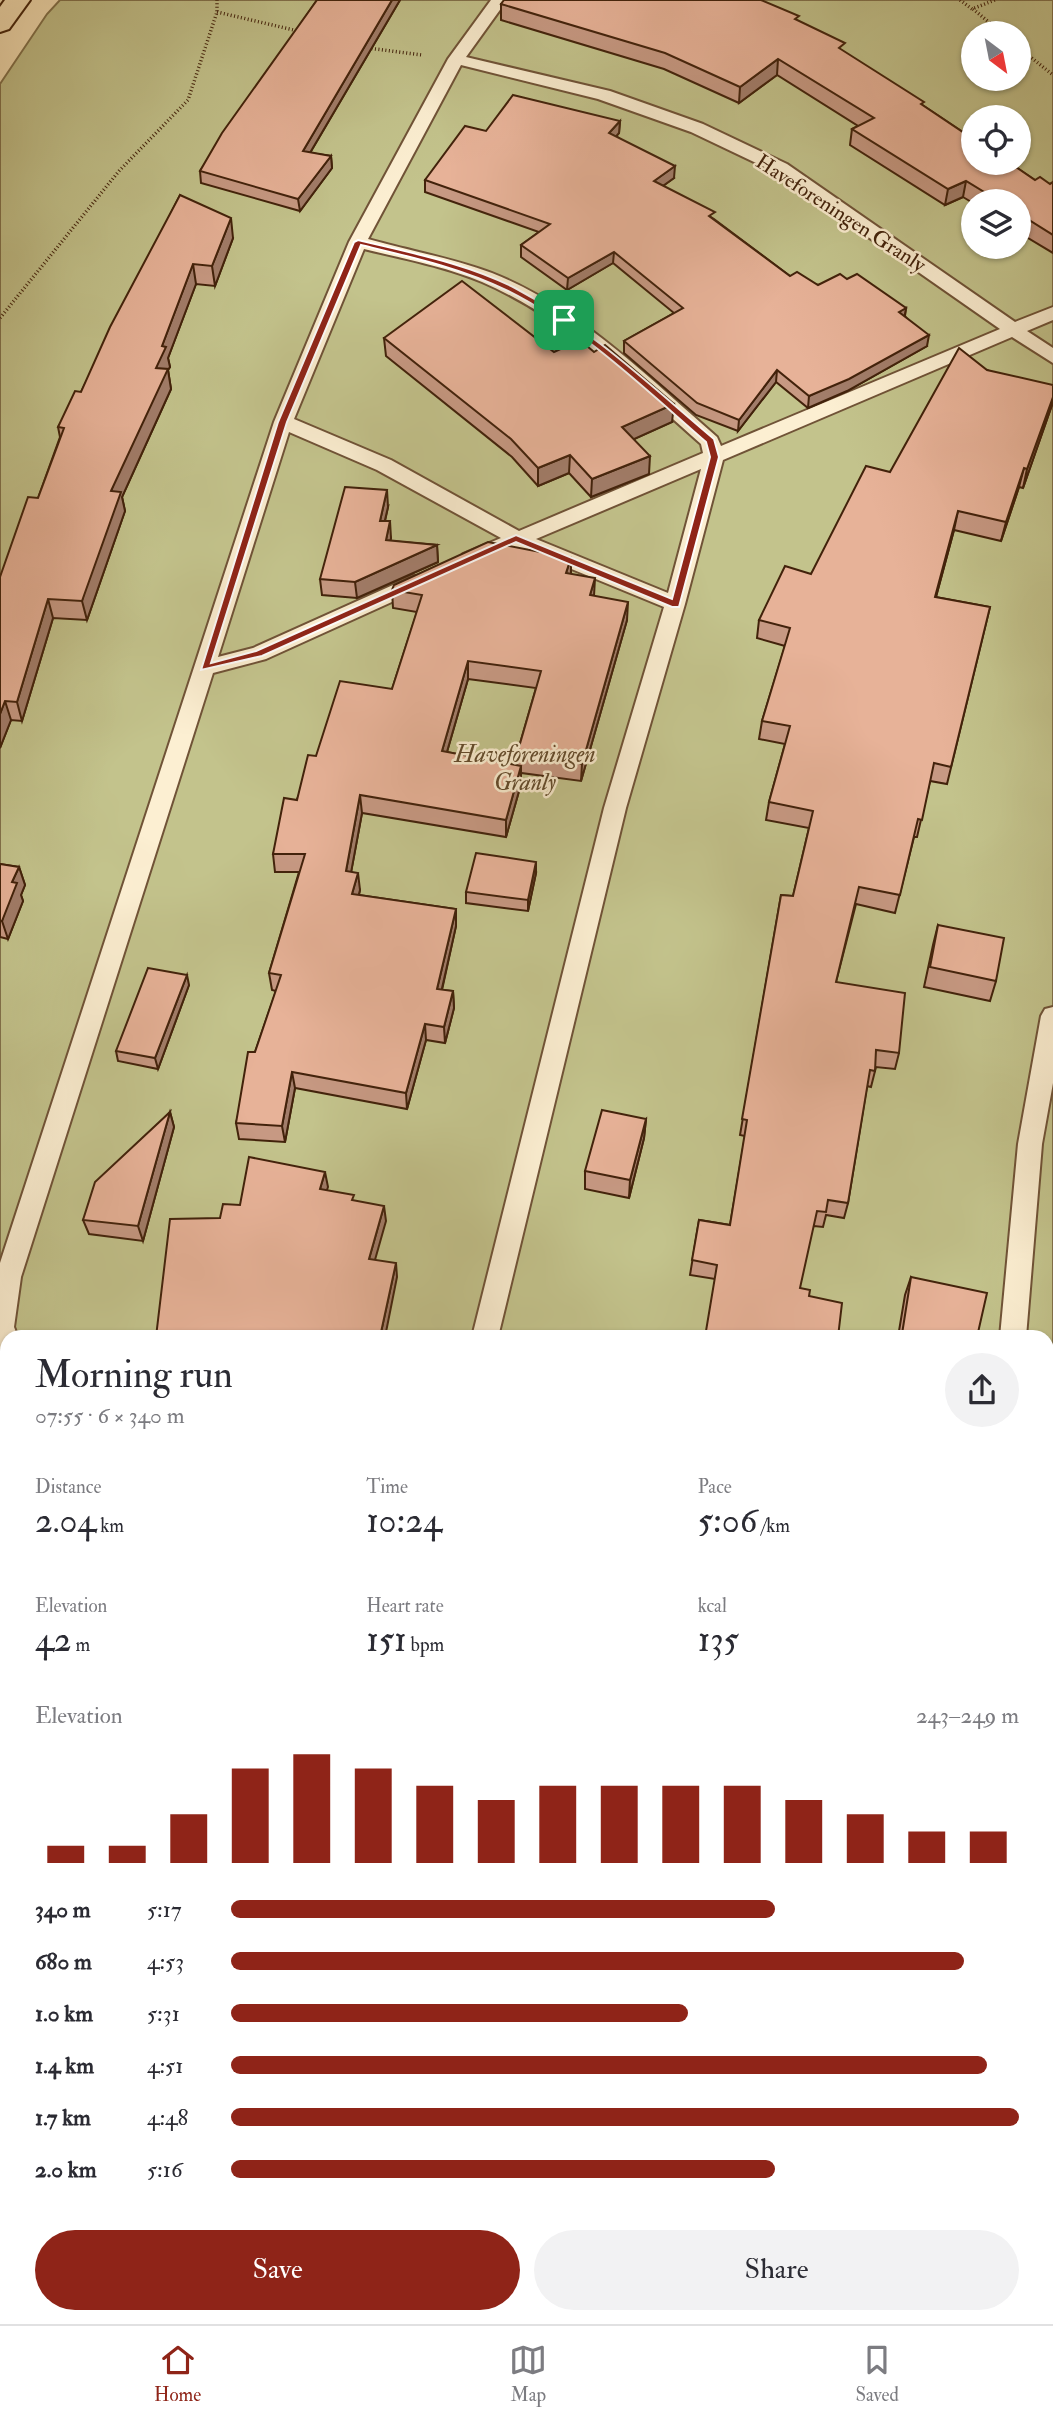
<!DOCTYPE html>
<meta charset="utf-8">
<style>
body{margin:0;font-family:"IM FELL Double Pica",serif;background:#f2f2f3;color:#2b2b33;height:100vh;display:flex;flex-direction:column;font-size:26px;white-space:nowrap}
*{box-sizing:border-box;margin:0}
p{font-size:23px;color:#7c7c81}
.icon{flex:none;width:38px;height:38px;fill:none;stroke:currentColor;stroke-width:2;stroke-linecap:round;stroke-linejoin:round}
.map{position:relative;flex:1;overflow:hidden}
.sheet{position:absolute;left:0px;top:1330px;width:1054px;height:994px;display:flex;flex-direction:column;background:#fff;border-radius:21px 21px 0 0;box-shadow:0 2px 5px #0004}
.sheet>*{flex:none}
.needle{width:46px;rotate:148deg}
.controls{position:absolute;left:961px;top:21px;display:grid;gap:14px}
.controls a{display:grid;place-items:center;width:70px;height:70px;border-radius:50%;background:#fff;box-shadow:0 2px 5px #0004;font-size:35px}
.pin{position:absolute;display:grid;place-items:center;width:60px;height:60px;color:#fff;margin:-30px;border-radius:14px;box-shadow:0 4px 10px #0006}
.round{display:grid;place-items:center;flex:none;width:74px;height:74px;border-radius:37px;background:#f2f2f3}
.overview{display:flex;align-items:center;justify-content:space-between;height:119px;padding:0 35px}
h1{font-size:38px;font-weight:600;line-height:52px}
.metrics{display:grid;grid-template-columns:repeat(3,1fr);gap:10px;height:119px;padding:7px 35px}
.metrics div{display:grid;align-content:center}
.metrics b{font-size:35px;font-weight:600}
.metrics small{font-size:19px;font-weight:400}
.metrics p{font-size:19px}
.chart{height:196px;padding:14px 35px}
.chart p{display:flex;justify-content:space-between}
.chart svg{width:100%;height:126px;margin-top:7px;stroke:#8f2418;stroke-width:6}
.cta{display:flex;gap:14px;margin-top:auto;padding:14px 35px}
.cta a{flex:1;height:80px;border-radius:42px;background:#8f2418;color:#fff;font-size:28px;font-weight:600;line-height:80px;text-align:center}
.cta a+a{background:#f2f2f3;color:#2b2b33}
ul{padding:0 35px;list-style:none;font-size:23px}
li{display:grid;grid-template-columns:112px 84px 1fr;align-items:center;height:52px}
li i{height:18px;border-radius:9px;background:#8f2418}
.dock{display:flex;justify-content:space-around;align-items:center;height:98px;border-top:2px solid #e1e1e2;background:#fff;font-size:19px;color:#7c7c81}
.dock a{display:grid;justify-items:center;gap:4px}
.dock .on{color:#8f2418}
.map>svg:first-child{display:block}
.green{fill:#c3c38c;stroke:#82724c;stroke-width:2;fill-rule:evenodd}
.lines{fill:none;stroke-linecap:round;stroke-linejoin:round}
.lane-casing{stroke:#705337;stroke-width:4}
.street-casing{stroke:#705337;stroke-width:4}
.highway-casing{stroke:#42220b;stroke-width:4}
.path-far1{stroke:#42220b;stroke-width:3.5;stroke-dasharray:1 2.5;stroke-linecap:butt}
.path{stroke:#42220b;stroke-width:5;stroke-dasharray:2 4.5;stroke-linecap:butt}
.lane{fill:#fcefd2;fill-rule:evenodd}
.street{fill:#fcefd2;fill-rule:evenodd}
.highway{fill:#fae6ba;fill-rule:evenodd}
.wall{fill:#c79983;stroke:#42220b;stroke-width:2;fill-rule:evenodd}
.shaded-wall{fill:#a27d6a;stroke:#42220b;stroke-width:2}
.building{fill:#e7b298;stroke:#42220b;stroke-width:2}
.route{fill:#8f2418;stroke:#fff;stroke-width:2;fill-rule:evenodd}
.labels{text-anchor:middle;stroke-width:5;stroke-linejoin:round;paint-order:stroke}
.far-street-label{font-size:21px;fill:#42220b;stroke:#fcefd2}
.park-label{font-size:24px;font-style:italic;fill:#624a2b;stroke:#fcefd2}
</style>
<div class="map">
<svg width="1053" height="2324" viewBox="0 0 1053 2324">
<rect width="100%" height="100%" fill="#fae6ba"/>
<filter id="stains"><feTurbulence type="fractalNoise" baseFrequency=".00286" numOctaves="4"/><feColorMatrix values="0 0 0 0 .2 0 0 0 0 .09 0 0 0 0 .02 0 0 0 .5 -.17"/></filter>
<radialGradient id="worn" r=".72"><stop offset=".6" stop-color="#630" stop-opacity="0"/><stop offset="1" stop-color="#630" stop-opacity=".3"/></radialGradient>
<path class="green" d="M60,0H1053V2324H405L402,2317H1046V1337H7V1411L0,1395V84L47,14ZM973,33H1018V79H973ZM973,117H1018V163H973ZM973,201H1018V247H973Z"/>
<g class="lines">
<defs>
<g id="lane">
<path d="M491,0H507L466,57L610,91L703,124L787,164L1015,322L1053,307V320L1027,331L1053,348V363L1012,337L723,460L685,604L626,808L498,1337H472L604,808L664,607L518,547L477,564H463L460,559L463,554L501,538L377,470L289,432L218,657L253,648L413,576H427L430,581L427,586L266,659L213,673L21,1277L14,1327L18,1337H7V1353L0,1350V1263L274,422L349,242L448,59ZM461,65L598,99L691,132L775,172L1000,329L721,446L717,437C648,377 578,307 492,273C452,258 410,251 368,239ZM364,249C404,259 444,266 482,282C566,318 633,384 701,444L703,453L519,531L391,460L294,419ZM701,469L668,593L536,539Z"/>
<path d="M1053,1007V1083L1042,1144L1026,1337H1000L1018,1144L1041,1016L1045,1009Z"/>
<path d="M1046,2231L1053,2232V2264L1046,2263Z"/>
<path d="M909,2317H943L942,2324H908Z"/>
</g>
<path id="street" d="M0,1641L7,1642V1686L0,1685Z"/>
<path id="highway" d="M5,0H30L9,29L0,32V7Z"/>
</defs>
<use href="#lane" class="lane-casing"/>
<use href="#street" class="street-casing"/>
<use href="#highway" class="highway-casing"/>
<g class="path-far1">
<path d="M960,0L972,9L995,0"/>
<path d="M973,9L1002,33"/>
<path d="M217,12L298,31"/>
<path d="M1018,47L1053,75"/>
<path d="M368,48L422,55"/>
<path d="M0,318L119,171L188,100L217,12V0"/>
</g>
<path class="path" d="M380,2317L383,2324"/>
<use href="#lane" class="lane"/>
<use href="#street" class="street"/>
<use href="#highway" class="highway"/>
</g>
<g class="wall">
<path d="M317,0H400L310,153L331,156L332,168L300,211L201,183L200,171Z"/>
<path d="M501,4L798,21L924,106L1035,180L1050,184L1053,182V253L1018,232V201H973V203L963,197L945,205L850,145L852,129L858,126L777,75L739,103L664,69L501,20Z"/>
<path d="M620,121L619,133L616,136L674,178L663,186L714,219L790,276L818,285L847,279L906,308L905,316L927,346L847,391L808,408L776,382L738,431L696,415L624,353V341L674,313L613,263L567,290L521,257V245L539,232L425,192V180L486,131Z"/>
<path d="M180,195L233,238L215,286L196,284L168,358L170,367L168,370L171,389L122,497L125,511L87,620L53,618L22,721L11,720L0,748V577L38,498L60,437L58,427L81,392Z"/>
<path d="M384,338L554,352L672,422L634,439L649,474L591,497L569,473L538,486L512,457L386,356Z"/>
<path d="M987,370L1052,405L1023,488L1019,487L1001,541L954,530L936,597L990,607L947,784L930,781L917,837H914L895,913L856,904L836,982L899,1053L895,1069L876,1067L871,1087L867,1086L848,1203L844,1218L826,1215L823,1227L814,1226L715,1279L690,1275L699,1220L730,1225L745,1136L740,1135L781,895L793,896L809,828L766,820L769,802L785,744L759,739L762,721L785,646L757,638L759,620L811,574L890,472Z"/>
<path d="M388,507L385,521L391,538L390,541L437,545L438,562L357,598L322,595L320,579Z"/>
<path d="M571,558V574L594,596L627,620L581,781L521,773V784L506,837L362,813L351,872L360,890L359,895L456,909V926L442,990L453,991L454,1008L445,1043L426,1040L407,1109L295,1088L285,1142L239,1139L236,1123L255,1052L276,991L272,990L269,973L299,872H275L273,854L316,756L392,689L417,612L393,608L392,590ZM468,679L536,688L517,754V766L447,752Z"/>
<path d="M0,864L19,867L25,885L21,895L23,901L8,939L0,937Z"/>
<path d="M536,873L528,911L466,903V892Z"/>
<path d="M938,925L996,981L990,1001L924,987L933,945Z"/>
<path d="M189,985L158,1069L118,1061L116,1051Z"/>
<path d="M170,1112L174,1127L143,1241L89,1234L83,1220Z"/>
<path d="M646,1119L644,1138L629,1198L585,1189V1171Z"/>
<path d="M911,1277L977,1337H898L905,1295Z"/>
<path d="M0,1858L7,1859V1959L0,1957Z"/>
<path d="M1046,1863L1053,1865V1921L1046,1919Z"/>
<path d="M1046,1990L1053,1991V2120L1046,2119Z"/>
</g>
<g class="shaded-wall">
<path d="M392,0H400L304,163L303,151Z"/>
<path d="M778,59L777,75L739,103L740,87Z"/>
<path d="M620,121L619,133L609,145V133Z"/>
<path d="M331,156L332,168L300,211L298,199Z"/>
<path d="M675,166L674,178L653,193L654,181Z"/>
<path d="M966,181L963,197L945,205L948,189Z"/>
<path d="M231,218L233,238L215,286L212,266Z"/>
<path d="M614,252L613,263L567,290L568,278Z"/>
<path d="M193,264L196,284L168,358L170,367L168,370L171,389L122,497L125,511L87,620L82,601L111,491L156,368L162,346Z"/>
<path d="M906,308L904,320L899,312Z"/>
<path d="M929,335L927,346L847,391L808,408L809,396Z"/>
<path d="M777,370L776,382L738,431L739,420Z"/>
<path d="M1053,397V402L1023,488L1027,469Z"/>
<path d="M674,404L672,422L621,445L622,427Z"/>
<path d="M570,455L569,473L538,486V468Z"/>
<path d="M650,456L649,474L591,497L592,479Z"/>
<path d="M1024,468L1019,487L1001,541L1006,522Z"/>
<path d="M387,490L388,507L381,537L380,521Z"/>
<path d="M958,511L954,530L931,615L935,597Z"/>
<path d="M390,521L391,538L387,557L386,540Z"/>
<path d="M437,545L438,562L357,598L355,582Z"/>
<path d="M571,558V577L566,573Z"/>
<path d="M595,578L594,596L590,595Z"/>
<path d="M48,599L53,618L22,721L17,702Z"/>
<path d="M628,602L627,620L581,781L582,764Z"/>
<path d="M468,661V679L442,769V751Z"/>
<path d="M5,701L11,720L0,748V714Z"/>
<path d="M521,766V784L506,837V820Z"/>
<path d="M360,795L362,813L348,889L346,871Z"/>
<path d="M536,862V873L528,911V900Z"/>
<path d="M19,867L25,885L21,895L23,901L8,939L2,921L12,882Z"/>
<path d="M358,873L360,890L354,912L352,894Z"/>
<path d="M456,909V926L438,1006L437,989Z"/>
<path d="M187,975L189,985L158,1069L155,1058Z"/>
<path d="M453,991L454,1008L445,1043L444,1027Z"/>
<path d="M425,1024L426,1040L407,1109L406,1093Z"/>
<path d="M292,1072L295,1088L285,1142L282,1126Z"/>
<path d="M170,1112L174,1127L143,1241L138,1226Z"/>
<path d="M646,1119L644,1138L629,1198L630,1180Z"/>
<path d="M325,1172L328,1187L322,1204L320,1189Z"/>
<path d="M384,1206L386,1221L371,1274L369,1259Z"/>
<path d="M396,1263L397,1277L385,1337H380Z"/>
</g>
<g class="building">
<path d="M317,0H392L303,151L331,156L298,199L200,171L222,133Z"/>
<path d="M504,0H761L799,16L795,19L845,43L839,48L924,102L921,104L973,139V163H1010L1035,180L1040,177L1050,184L1053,182V235L1018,213V201H999L966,181L948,189L852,129L874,118L778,59L740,87L665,53L501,4Z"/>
<path d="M513,95L620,121L609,133L675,166L654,181L715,212L709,216L790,276L797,272L818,285L840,274L847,279L857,274L906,308L899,312L929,335L849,379L809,396L777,370L739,420L697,403L624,341L683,308L614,252L568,278L521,245L550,224L425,180L465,126L486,131Z"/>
<path d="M180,195L231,218L212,266L193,264L162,346L166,347L156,368L168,369L111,491L121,492L82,601L48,599L17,702L5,701L0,714V577L28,497L38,498L64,428L58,427L75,391L81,392L110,327Z"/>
<path d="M462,281L554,352L580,340L594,352L605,345L674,404L622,427L650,456L592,479L570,455L538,468L511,439L384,338Z"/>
<path d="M959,348L987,370L1053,385V397L1027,469L1024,468L1006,522L958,511L935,597L990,607L951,767L934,763L922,820L918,819L900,895L859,887L836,982L905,993L899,1053L876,1050L875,1071L870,1070L848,1203L828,1200L826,1212L817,1211L800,1288L810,1290L809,1296L842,1303L838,1337H705L717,1265L692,1260L699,1220L730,1225L747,1120L742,1119L781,895L793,896L813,811L769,802L790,726L762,721L790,628L759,620L785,566L811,574L866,466L890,472Z"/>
<path d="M345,487L387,490L380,521H390L386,540L437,545L355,582L320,579Z"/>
<path d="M488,542L571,558L566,573L595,578L590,595L628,602L582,764L517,754L541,671L468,661L442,751L521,766L506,820L360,795L346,871L358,873L352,894L456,909L437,989L453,991L444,1027L425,1024L406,1093L292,1072L282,1126L236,1123L248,1052H255L281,975L269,973L305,854H273L284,798L297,800L308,755L316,756L340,681L392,689L422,595L392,590L394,585Z"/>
<path d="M476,853L536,862L528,900L466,892Z"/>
<path d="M0,864L19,867L12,882L17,883L2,921H0Z"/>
<path d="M938,925L1004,938L996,981L930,967Z"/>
<path d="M148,968L187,975L155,1058L116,1051Z"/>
<path d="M602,1110L646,1119L630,1180L585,1171Z"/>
<path d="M170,1112L138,1226L83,1220L95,1182Z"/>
<path d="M249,1157L325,1172L320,1189L354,1195L352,1200L384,1206L369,1259L396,1263L380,1337H156L170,1219L220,1218L223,1204L240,1205Z"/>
<path d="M911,1277L987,1293L977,1337H917L902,1334Z"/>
<path d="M0,1858L7,1859V1951L0,1950Z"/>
<path d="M1046,1863L1053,1865V1912L1046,1910Z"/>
<path d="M1046,1990L1053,1991V2112L1046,2111Z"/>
<path d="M7,2059V2224L0,2222V2071Z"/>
<path d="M463,2317H537L536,2324H462Z"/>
<path d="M636,2317H714L713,2324H635Z"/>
</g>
<path class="route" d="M358,240C411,253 466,263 515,288C589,327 650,385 714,439L719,457L679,607H672L516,542L262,656L201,670L278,422L354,242ZM361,245C411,257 461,268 508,291C582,328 644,388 706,442L710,457L672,599L516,535L256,651L211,663L287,422Z"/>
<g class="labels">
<g class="far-street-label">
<text transform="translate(841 213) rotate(33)" y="7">Haveforeningen Granly</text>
</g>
<g class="park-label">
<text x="525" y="762">Haveforeningen<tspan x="525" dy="28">Granly</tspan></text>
</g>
</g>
<rect width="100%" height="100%" filter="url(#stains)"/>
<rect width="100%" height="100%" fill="url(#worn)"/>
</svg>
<div class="controls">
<a><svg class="needle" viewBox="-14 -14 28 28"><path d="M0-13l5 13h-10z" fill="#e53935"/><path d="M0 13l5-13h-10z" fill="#7c7c81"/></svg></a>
<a><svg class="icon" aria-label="locate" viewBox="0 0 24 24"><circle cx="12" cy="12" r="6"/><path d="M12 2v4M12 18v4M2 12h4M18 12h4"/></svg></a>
<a><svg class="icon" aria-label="layers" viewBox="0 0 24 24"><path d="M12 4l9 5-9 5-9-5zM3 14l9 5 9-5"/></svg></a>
</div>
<div class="pin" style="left:564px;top:320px;background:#1e9e55"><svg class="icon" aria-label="arrive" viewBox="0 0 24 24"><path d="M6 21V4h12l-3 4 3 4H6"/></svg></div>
<section class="sheet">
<div class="overview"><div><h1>Morning run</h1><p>07:55 · 6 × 340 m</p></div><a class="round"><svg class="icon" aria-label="share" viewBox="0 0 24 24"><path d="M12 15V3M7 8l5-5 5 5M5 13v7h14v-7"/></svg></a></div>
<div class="metrics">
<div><p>Distance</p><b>2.04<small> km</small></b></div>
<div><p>Time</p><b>10:24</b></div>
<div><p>Pace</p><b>5:06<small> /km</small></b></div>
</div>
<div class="metrics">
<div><p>Elevation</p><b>42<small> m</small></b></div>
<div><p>Heart rate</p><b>151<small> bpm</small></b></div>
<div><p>kcal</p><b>135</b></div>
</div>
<div class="chart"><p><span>Elevation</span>243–249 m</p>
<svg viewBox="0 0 160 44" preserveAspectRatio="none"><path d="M5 44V38M15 44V38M25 44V27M35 44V11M45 44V6M55 44V11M65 44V17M75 44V22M85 44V17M95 44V17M105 44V17M115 44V17M125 44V22M135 44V27M145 44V33M155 44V33"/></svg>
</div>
<ul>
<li><b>340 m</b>5:17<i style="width:69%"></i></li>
<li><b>680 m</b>4:53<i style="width:93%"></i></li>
<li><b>1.0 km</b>5:31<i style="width:58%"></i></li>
<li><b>1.4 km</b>4:51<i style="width:96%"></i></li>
<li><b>1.7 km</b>4:48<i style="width:100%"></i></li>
<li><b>2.0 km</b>5:16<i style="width:69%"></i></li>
</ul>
<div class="cta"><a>Save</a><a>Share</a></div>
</section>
</div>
<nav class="dock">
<a class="on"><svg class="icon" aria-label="home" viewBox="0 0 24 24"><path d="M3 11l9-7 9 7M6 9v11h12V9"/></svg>Home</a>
<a><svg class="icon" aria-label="map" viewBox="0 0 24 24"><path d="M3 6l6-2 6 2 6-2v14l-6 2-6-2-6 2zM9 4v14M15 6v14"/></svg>Map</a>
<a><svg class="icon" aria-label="saved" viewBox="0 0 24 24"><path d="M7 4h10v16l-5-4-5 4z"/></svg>Saved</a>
</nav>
